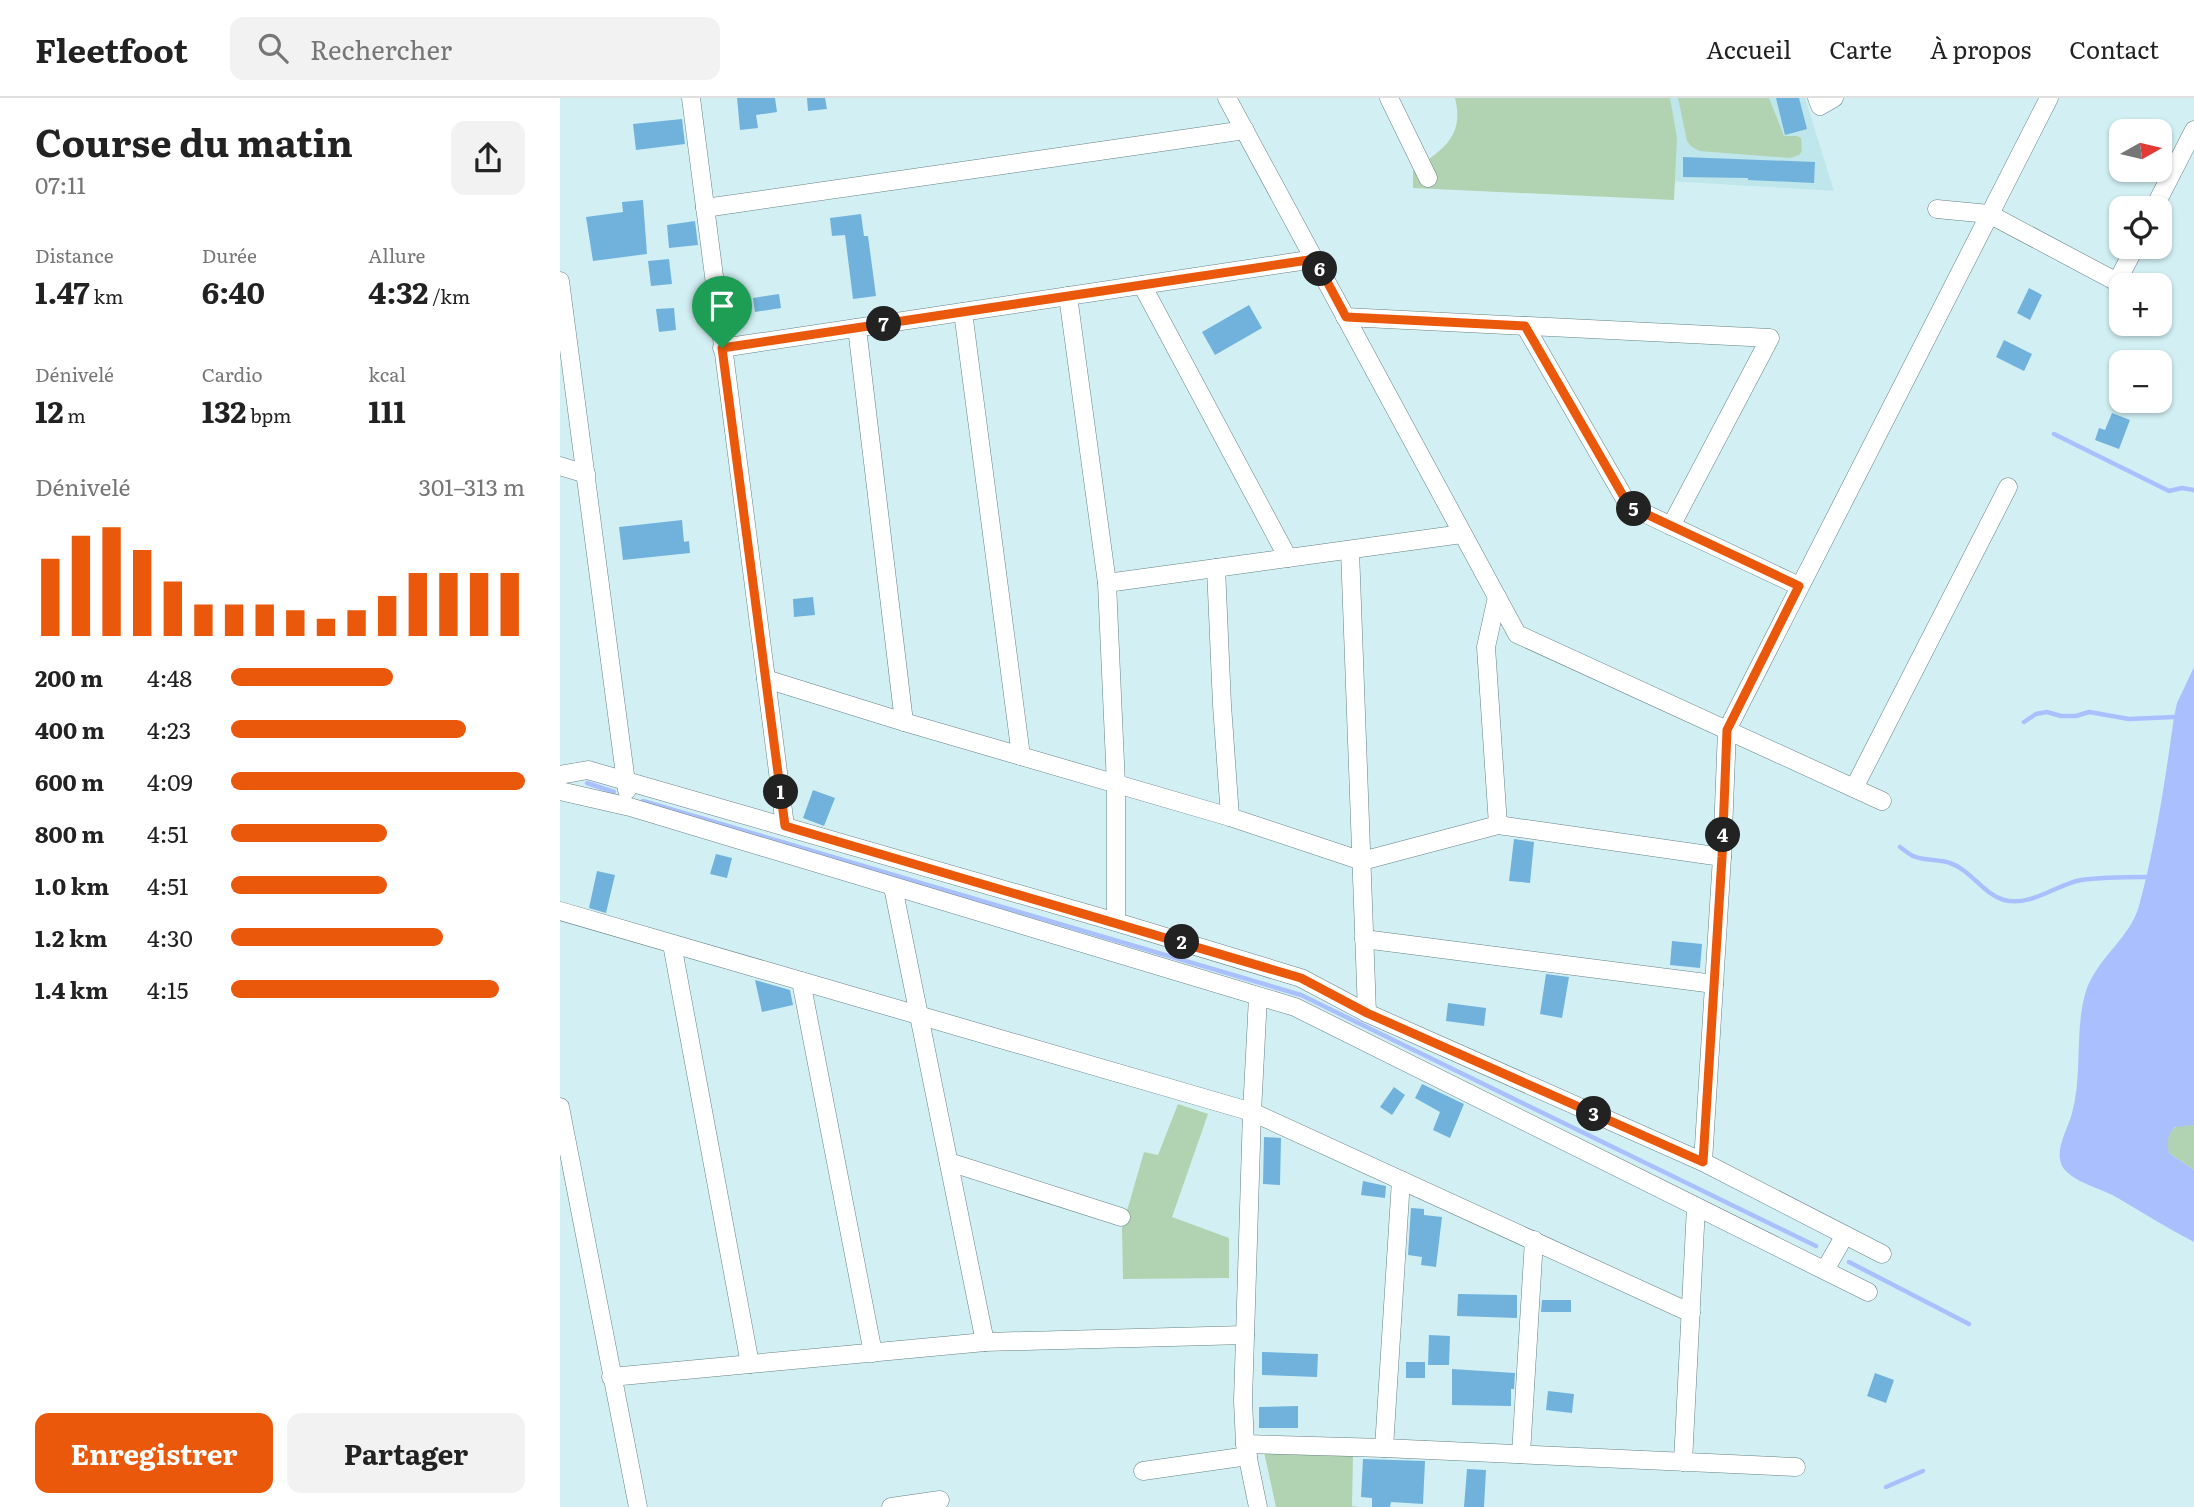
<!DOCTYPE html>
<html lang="fr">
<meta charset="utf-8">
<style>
body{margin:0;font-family:Literata,serif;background:#f2f2f2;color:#222;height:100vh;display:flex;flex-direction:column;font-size:26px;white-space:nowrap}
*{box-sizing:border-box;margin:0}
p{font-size:23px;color:#767676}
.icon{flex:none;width:38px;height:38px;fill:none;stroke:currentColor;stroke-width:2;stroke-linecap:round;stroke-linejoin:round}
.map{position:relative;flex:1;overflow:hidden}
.side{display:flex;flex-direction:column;background:#fff;width:560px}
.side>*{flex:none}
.needle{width:46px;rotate:82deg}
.controls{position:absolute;left:1549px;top:21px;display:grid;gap:14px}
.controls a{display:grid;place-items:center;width:63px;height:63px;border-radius:14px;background:#fff;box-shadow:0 2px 5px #0004;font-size:35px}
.pin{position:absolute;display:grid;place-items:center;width:60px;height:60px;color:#fff;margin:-72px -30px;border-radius:50% 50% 50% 0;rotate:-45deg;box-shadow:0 0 7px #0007}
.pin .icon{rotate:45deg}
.km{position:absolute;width:35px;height:35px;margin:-18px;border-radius:50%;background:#222;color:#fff;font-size:19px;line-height:35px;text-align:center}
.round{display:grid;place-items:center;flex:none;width:74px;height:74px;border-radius:14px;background:#f2f2f2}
.head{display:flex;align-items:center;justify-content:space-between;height:119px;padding:0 35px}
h1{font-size:38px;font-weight:700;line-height:52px}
.figures{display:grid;grid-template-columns:repeat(3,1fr);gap:10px;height:119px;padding:7px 35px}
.figures div{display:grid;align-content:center}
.figures b{font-size:30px;font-weight:700}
.figures small{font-size:19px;font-weight:400}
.figures p{font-size:19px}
.chart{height:196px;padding:14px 35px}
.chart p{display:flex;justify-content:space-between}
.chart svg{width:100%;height:126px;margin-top:7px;stroke:#ea580c;stroke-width:6}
.action{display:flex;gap:14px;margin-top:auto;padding:14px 35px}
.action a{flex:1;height:80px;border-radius:14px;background:#ea580c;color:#fff;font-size:28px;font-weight:700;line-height:80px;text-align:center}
.action a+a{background:#f2f2f2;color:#222}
ul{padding:0 35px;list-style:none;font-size:23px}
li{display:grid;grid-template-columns:112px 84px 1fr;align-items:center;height:52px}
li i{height:18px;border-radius:9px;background:#ea580c}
header{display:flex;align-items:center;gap:42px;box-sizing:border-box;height:98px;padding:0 35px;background:#fff;border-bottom:2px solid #e0e0e0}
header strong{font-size:33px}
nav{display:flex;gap:38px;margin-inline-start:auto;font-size:24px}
.search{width:490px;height:63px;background:#f2f2f2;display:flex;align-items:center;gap:18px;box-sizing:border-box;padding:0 24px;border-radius:14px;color:#767676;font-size:26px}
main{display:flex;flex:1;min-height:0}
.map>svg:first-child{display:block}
.built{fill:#bfe6eb}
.green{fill:#b2d3b1}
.water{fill:#aac0fe}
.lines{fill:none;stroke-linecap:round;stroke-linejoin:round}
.stream{stroke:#aac0fe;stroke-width:4.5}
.building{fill:#70b2dc}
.minor-casing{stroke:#668184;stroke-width:19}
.minor{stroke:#fff;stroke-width:18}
.route-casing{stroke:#fff;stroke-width:14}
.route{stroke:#ea580c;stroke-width:9}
</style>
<header>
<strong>Fleetfoot</strong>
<div class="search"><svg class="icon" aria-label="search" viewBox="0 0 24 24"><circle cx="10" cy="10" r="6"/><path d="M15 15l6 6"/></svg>Rechercher</div>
<nav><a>Accueil</a><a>Carte</a><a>À propos</a><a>Contact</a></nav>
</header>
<main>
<section class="side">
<div class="head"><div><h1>Course du matin</h1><p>07:11</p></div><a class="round"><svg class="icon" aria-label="share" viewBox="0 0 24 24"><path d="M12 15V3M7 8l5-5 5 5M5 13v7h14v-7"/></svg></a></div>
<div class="figures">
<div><p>Distance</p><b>1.47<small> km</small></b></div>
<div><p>Durée</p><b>6:40</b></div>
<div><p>Allure</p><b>4:32<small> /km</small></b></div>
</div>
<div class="figures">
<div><p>Dénivelé</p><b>12<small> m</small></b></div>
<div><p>Cardio</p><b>132<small> bpm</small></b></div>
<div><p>kcal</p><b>111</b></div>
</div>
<div class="chart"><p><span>Dénivelé</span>301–313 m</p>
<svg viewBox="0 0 160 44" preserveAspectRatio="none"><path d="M5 44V17M15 44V9M25 44V6M35 44V14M45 44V25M55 44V33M65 44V33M75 44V33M85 44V35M95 44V38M105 44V35M115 44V30M125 44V22M135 44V22M145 44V22M155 44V22"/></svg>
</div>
<ul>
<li><b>200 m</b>4:48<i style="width:55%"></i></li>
<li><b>400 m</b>4:23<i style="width:80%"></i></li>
<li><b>600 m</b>4:09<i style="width:100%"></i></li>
<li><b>800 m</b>4:51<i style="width:53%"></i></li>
<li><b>1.0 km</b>4:51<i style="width:53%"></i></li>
<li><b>1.2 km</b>4:30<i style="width:72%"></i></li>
<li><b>1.4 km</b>4:15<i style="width:91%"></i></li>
</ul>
<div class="action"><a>Enregistrer</a><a>Partager</a></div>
</section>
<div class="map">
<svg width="1634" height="1409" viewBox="0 0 1634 1409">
<rect width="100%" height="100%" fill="#d2f0f4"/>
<path class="built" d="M1097,0H1245L1274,93L1109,83Z"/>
<g class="green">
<path d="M895,0H1110L1117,40L1114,102L853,90V73C881,52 905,40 895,0Z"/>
<path d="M1118,0H1209L1224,38H1237L1241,40L1242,53L1239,57L1230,60L1139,53L1131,48L1127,43Z"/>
<path d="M618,1006L648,1016L612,1119L669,1140V1180L563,1181L562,1130L584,1054L598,1057Z"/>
<path d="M1621,1027H1634V1072L1609,1055C1606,1043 1607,1031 1621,1027Z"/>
<path d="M704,1354L793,1358L792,1408L799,1409H716Z"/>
</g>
<path class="water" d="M1634,569V1027L1615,1029C1607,1037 1607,1045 1609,1055L1634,1072V1144C1607,1130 1582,1114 1556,1099C1540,1090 1516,1085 1504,1071C1492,1054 1508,1032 1512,1015C1523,976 1514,932 1526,893C1537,860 1570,840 1579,808C1596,745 1605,683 1614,619L1617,605Z"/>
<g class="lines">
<g class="stream">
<path d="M1494,336L1609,393L1622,390L1634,392"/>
<path d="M1464,624L1476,616L1487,614L1501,618H1516L1529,614L1569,621L1614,619"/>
<path d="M27,685L54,694"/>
<path d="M83,703L741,897L1256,1148"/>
<path d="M1340,749C1344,752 1349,756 1353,758C1364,763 1379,761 1390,765C1411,772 1423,796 1444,802C1471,809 1495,787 1521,782C1542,779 1564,779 1586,779"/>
<path d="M1289,1164L1409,1226"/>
<path d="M1326,1389L1363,1373"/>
</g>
</g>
<g class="building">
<path d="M177,0H215L217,14L196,17L198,30L180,32Z"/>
<path d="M247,0H265L267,11L248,13Z"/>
<path d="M1216,0H1239L1247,31L1225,37Z"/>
<path d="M122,21L125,46L76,52L73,26Z"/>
<path d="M1123,59L1255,64L1254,85L1188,82V80L1123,79Z"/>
<path d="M83,102L87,156L33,163L26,119L63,114L62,104Z"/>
<path d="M301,116L304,138H308L316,198L293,201L285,137L272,138L270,120Z"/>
<path d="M135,123L138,147L109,150L107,127Z"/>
<path d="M109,161L112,186L91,188L88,163Z"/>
<path d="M1469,190L1482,197L1470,222L1457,215Z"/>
<path d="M219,196L221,210L195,214L193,200Z"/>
<path d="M689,207L702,230L655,257L642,234Z"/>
<path d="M114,210L116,232L99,234L96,211Z"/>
<path d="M1444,242L1472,256L1464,273L1436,259Z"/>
<path d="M1552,315L1570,322L1559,351L1535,342L1539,330L1545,332Z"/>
<path d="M122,422L124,444L129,443L130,455L63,462L59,429Z"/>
<path d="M253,499L255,517L234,519L233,501Z"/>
<path d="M253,692L275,700L264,728L243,720Z"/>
<path d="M954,741L974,744L970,785L949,783Z"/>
<path d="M156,756L172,760L167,780L150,776Z"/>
<path d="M37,773L55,777L46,815L29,810Z"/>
<path d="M1112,843L1142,846L1140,870L1110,867Z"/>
<path d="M986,876L1009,879L1002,920L980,916Z"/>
<path d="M195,882L230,892L233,907L202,914Z"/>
<path d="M888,905L926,910L924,928L886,923Z"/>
<path d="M862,986L904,1006L890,1040L873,1032L880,1014L855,1000Z"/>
<path d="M834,989L845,997L832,1017L820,1009Z"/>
<path d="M704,1039L721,1040L720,1087L703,1086Z"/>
<path d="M803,1083L826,1088L825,1100L801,1097Z"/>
<path d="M851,1110L864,1111V1117L882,1119L876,1169L861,1167L862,1159L848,1157Z"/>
<path d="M898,1196L957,1197V1220L897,1218Z"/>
<path d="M982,1202H1011V1214H981Z"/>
<path d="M869,1237L890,1238L889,1267H868Z"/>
<path d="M702,1254L758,1256L757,1279L702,1277Z"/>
<rect x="846" y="1264" width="19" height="16"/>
<path d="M892,1271L955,1275L954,1291H951V1308L892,1307Z"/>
<path d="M1315,1275L1334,1282L1326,1305L1307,1298Z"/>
<path d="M988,1293L1014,1296L1012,1315L986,1312Z"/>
<path d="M738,1308V1330H699V1309Z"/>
<path d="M803,1361L865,1363L863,1406L831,1404L830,1409H812V1400L801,1399Z"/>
<path d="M907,1371L926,1372L924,1409H904Z"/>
</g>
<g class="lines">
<defs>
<g id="minor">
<path d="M131,0L225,728"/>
<path d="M667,0L957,536L1322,703"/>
<path d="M829,0L868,80"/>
<path d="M1257,0L1260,8L1274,0"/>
<path d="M145,110L685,32"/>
<path d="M1594,110L1634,32"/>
<path d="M1377,111L1429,116L1557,184L1575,149"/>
<path d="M0,183L67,692"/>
<path d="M582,187L728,460"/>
<path d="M508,198L547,485L556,687V824"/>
<path d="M403,214L461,658"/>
<path d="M785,219L1210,240L1111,428"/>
<path d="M965,228L1069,408L1239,488"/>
<path d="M297,230L344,624"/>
<path d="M162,250L755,161"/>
<path d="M0,368L26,376"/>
<path d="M790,452L807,915"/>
<path d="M656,470L662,607L670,719"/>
<path d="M547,485L902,436"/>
<path d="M937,499L926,549L938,727"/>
<path d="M206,581L344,624L670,719L802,763L938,727L1162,759"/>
<path d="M0,677L28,672L556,824L741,880L807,915L1143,1064L1322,1156"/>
<path d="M1294,690L1448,389"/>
<path d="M0,693L70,709L735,909L1308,1194"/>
<path d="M333,789L425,1244"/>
<path d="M0,813L692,1014L1131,1215"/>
<path d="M804,841L1154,886"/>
<path d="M112,846L190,1266"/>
<path d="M241,883L313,1255"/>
<path d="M0,1009L78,1409"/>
<path d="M389,1064L561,1119"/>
<path d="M1143,1064L1162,759L1167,632L1489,0"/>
<path d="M1265,1172L1285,1137"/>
<path d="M51,1279L425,1244L685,1237"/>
<path d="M685,1346L824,1350L1236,1369"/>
<path d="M824,1350L841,1082"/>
<path d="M961,1356L974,1142"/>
<path d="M1123,1364L1136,1109"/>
<path d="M583,1373L688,1358"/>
<path d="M331,1409L380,1402"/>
<path d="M698,1409L685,1346L683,1303L692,1014L698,899"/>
</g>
</defs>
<use href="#minor" class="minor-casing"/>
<use href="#minor" class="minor"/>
</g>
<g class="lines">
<defs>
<path id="route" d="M755,161L786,219L965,228L1069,408L1239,488L1167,632L1162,759L1143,1064L807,915L741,880L225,728L162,250Z"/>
</defs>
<use href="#route" class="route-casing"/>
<use href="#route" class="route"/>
</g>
</svg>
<div class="controls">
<a><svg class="needle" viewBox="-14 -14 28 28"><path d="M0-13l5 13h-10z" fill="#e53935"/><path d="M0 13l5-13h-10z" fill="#767676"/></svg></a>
<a><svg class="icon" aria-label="locate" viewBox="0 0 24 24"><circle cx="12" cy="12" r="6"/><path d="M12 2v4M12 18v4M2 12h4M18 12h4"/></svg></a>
<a>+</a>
<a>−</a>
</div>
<div class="pin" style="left:162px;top:250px;background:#1e9e55"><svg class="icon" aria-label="arrive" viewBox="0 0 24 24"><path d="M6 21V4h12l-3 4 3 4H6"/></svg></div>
<b class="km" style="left:221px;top:694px">1</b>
<b class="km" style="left:622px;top:844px">2</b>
<b class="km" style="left:1034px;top:1016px">3</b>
<b class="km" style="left:1163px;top:737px">4</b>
<b class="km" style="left:1074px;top:411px">5</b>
<b class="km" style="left:760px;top:171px">6</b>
<b class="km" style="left:324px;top:226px">7</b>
</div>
</main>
